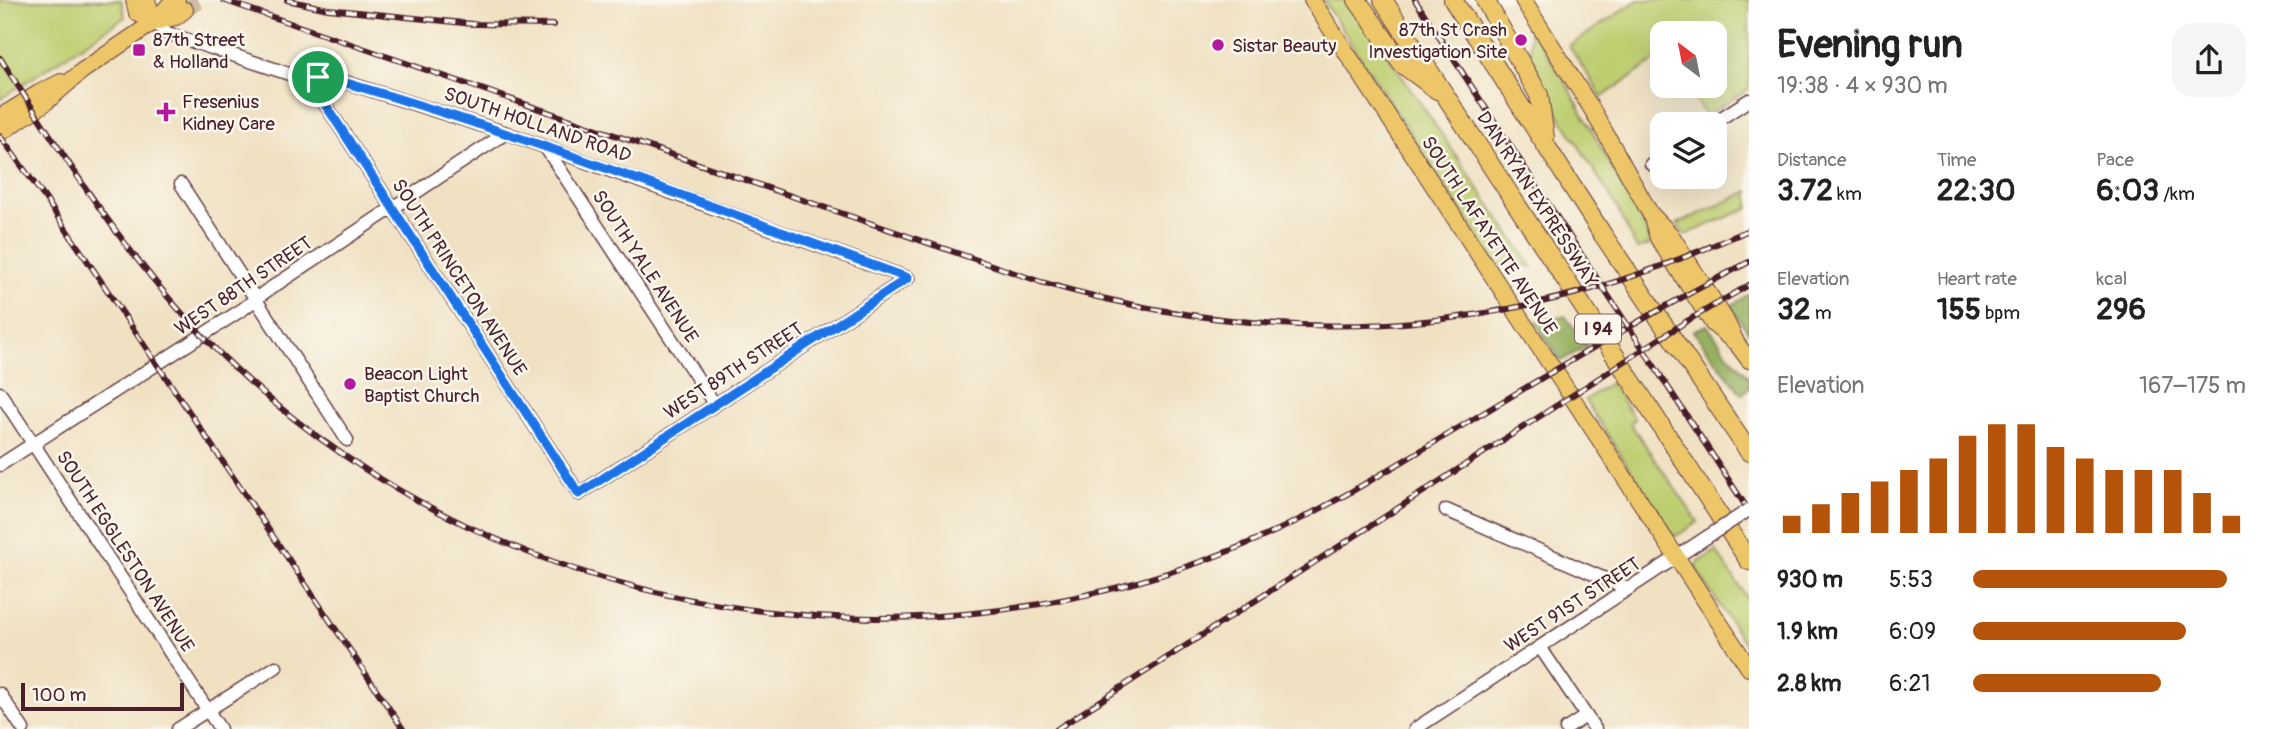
<!DOCTYPE html>
<meta charset="utf-8">
<style>
body{margin:0;font-family:Pangolin,sans-serif;background:#f6f6f6;color:#222;height:100vh;display:flex;flex-direction:column;font-size:26px;white-space:nowrap}
*{box-sizing:border-box;margin:0}
p{font-size:23px;color:#767676}
.icon{flex:none;width:38px;height:38px;fill:none;stroke:currentColor;stroke-width:2;stroke-linecap:round;stroke-linejoin:round}
.map{position:relative;flex:1;overflow:hidden}
.drawer{display:flex;flex-direction:column;background:#fff;width:525px}
.drawer>*{flex:none}
.needle{width:46px;rotate:328deg}
.controls{position:absolute;left:1650px;top:21px;display:grid;gap:14px}
.controls a{display:grid;place-items:center;width:77px;height:77px;border-radius:14px;background:#fff;box-shadow:0 7px 28px #0002;font-size:35px}
.scale{position:absolute;left:21px;bottom:18px;width:163px;box-sizing:border-box;padding-left:7px;border:4px solid #4a1f2b;border-top:0;font-size:19px;line-height:24px;white-space:nowrap;color:#4a1f2b;-webkit-text-stroke:5px #fbf7ec;paint-order:stroke}
.pin{position:absolute;display:grid;place-items:center;width:60px;height:60px;color:#fff;margin:-30px;border:4px solid #fff;border-radius:50%;box-shadow:0 2px 7px #0007}
.round{display:grid;place-items:center;flex:none;width:74px;height:74px;border-radius:21px;background:#f6f6f6}
.overview{display:flex;align-items:center;justify-content:space-between;height:119px;padding:0 28px}
h1{font-size:38px;font-weight:800;line-height:52px}
.metrics{display:grid;grid-template-columns:repeat(3,1fr);gap:10px;height:119px;padding:7px 28px}
.metrics div{display:grid;align-content:center}
.metrics b{font-size:30px;font-weight:800}
.metrics small{font-size:19px;font-weight:400}
.metrics p{font-size:19px}
.chart{height:196px;padding:14px 28px}
.chart p{display:flex;justify-content:space-between}
.chart svg{width:100%;height:126px;margin-top:7px;stroke:#b45309;stroke-width:6}
ul{padding:0 28px;list-style:none;font-size:23px}
li{display:grid;grid-template-columns:112px 84px 1fr;align-items:center;height:52px}
li i{height:18px;border-radius:9px;background:#b45309}
main{display:flex;flex:1;min-height:0}
.map>svg:first-child{display:block}
.green{fill:#bdce70;stroke:#84764e;stroke-width:2}
.forest{fill:#96b162;stroke:#706846;stroke-width:2}
.lines{fill:none;stroke-linecap:round;stroke-linejoin:round}
.major-tunnel{stroke:#cfbaa5;stroke-width:16;stroke-dasharray:16 8;stroke-linecap:butt}
.minor-casing{stroke:#633c42;stroke-width:15}
.major-casing{stroke:#633c42;stroke-width:18}
.highway-casing{stroke:#633c42;stroke-width:20}
.minor{stroke:#fff;stroke-width:12}
.major{stroke:#ecc669;stroke-width:16}
.highway{stroke:#ecc669;stroke-width:18}
.rail-casing{stroke:#4a1f2b;stroke-width:6}
.rail{stroke:#fbf7ec;stroke-width:3.5;stroke-dasharray:10;stroke-linecap:butt}
.minor-bridge-casing{stroke:#633c42;stroke-width:15;stroke-linecap:butt}
.minor-bridge{stroke:#fff;stroke-width:12}
.route-casing{stroke:#fff;stroke-width:14}
.route{stroke:#1a73e8;stroke-width:9}
.poi-dot{fill:#b5179e;stroke:#fbf7ec;stroke-width:2.5}
.labels{text-anchor:middle;stroke-width:5;stroke-linejoin:round;paint-order:stroke}
.shield{fill:#fbf7ec;stroke:#7f6065;stroke-width:2}
.shield-label{font-size:18px;font-weight:bold;fill:#4a1f2b}
.poi-label{font-size:19px;fill:#4a1f2b;stroke:#fbf7ec;text-anchor:start}
.street-label{font-size:19px;fill:#4a1f2b;stroke:#fbf7ec}
</style>
<main>
<div class="map">
<svg width="1749" height="729" viewBox="0 0 1749 729">
<rect width="100%" height="100%" fill="#fbf7ec"/>
<filter id="ink" filterUnits="userSpaceOnUse"><feTurbulence type="fractalNoise" baseFrequency=".0143" numOctaves="2"/><feDisplacementMap in="SourceGraphic" scale="14" xChannelSelector="R" yChannelSelector="G"/><feConvolveMatrix kernelMatrix="1 2 1 2 8 2 1 2 1" color-interpolation-filters="sRGB"/></filter>
<filter id="wash" filterUnits="userSpaceOnUse"><feTurbulence type="fractalNoise" baseFrequency=".00686" numOctaves="4" result="noise"/><feDisplacementMap in="SourceGraphic" scale="28" xChannelSelector="R" yChannelSelector="G"/><feGaussianBlur stdDeviation="1.57" result="paint"/><feColorMatrix in="noise" values="0 0 0 0 0 0 0 0 0 0 0 0 0 0 0 0 0 1.4 0 .05"/><feComposite in="paint" operator="in"/></filter>
<g filter="url(#wash)">
<rect width="100%" height="100%" fill="#f0e1c3"/>
<g class="green">
<path d="M0,0H121L125,17L0,99Z"/>
<path d="M1323,0H1350L1532,267L1496,264Z"/>
<path d="M1638,0H1749V89L1706,116L1685,86H1715V33H1662V56L1602,97L1569,46Z"/>
<path d="M1529,27L1564,79L1646,230L1650,245L1637,249L1617,207L1535,76L1531,57Z"/>
<path d="M1749,191V208L1685,235L1677,224Z"/>
<path d="M1611,383L1635,420L1630,423L1698,522L1676,536L1673,535L1585,400Z"/>
<path d="M1716,551L1749,601V650L1695,568L1696,564Z"/>
</g>
<g class="forest">
<path d="M1749,295V333L1730,306Z"/>
<path d="M1565,316L1587,346L1561,361L1534,322Z"/>
<path d="M1707,325L1728,354L1749,377V388L1742,394L1693,331Z"/>
</g>
</g>
<g filter="url(#ink)">
<g class="lines">
<path class="major-tunnel" d="M185,10L201,0"/>
<defs>
<g id="minor">
<path d="M154,22L167,33L310,81L318,77H329L506,133L908,278"/>
<path d="M310,81L579,494L908,278"/>
<path d="M1712,124L1749,100"/>
<path d="M546,148L715,405"/>
<path d="M1651,164L1662,156"/>
<path d="M181,184L347,440"/>
<path d="M0,393L220,729"/>
<path d="M0,465L243,309L265,292L506,133"/>
<path d="M1446,510L1628,589"/>
<path d="M1540,647L1595,729"/>
<path d="M0,694L23,729"/>
<path d="M178,729L276,667"/>
<path d="M1415,729L1707,537"/>
<path d="M1566,729L1586,716"/>
</g>
<g id="major">
<path d="M134,0L137,13L154,22"/>
<path d="M147,0L154,22"/>
<path d="M1312,0L1749,668"/>
<path d="M1523,0L1593,111L1650,213L1671,235L1725,319L1737,344L1749,360"/>
<path d="M154,22L176,17L185,10"/>
<path d="M0,117L39,93L61,82"/>
<path d="M0,133L45,103L82,71L154,22L169,5L177,0"/>
<path d="M1651,215L1658,238L1713,324L1733,341"/>
</g>
<g id="highway">
<path d="M1357,0L1402,64L1437,90"/>
<path d="M1383,0L1749,561"/>
<path d="M1453,0L1603,235L1749,452"/>
<path d="M1485,0L1539,95L1545,138"/>
</g>
</defs>
<use href="#minor" class="minor-casing"/>
<use href="#major" class="major-casing"/>
<use href="#highway" class="highway-casing"/>
<use href="#minor" class="minor"/>
<use href="#major" class="major"/>
<use href="#highway" class="highway"/>
<defs>
<g id="rail">
<path d="M223,0L1041,282C1225,336 1410,342 1595,288C1648,273 1699,252 1749,230"/>
<path d="M287,0L328,9L473,24L554,25"/>
<path d="M1415,0L1749,511"/>
<path d="M0,58C71,168 140,279 236,369C512,626 922,688 1265,536C1328,508 1386,471 1445,436C1545,376 1645,315 1749,262"/>
<path d="M0,136L47,201L403,729"/>
<path d="M1057,729L1687,321L1749,285"/>
</g>
</defs>
<use href="#rail" class="rail-casing"/>
<use href="#rail" class="rail"/>
<defs>
<path id="minor-bridge" d="M1707,537L1749,510"/>
</defs>
<use href="#minor-bridge" class="minor-bridge-casing"/>
<use href="#minor-bridge" class="minor-bridge"/>
</g>
</g>
<g class="lines" filter="url(#ink)">
<defs>
<path id="route" d="M318,77L329,78C525,134 716,209 908,278L579,494L310,81Z"/>
</defs>
<use href="#route" class="route-casing"/>
<use href="#route" class="route"/>
</g>
<g class="poi-dot">
<circle cx="1521" cy="40" r="7"/>
<circle cx="1218" cy="45" r="7"/>
<rect x="132" y="43" width="14" height="14" rx="3.5"/>
<path d="M162.5 101.5h7v7h7v7h-7v7h-7v-7h-7v-7h7z"/>
<circle cx="350" cy="384" r="7"/>
</g>
<g class="labels">
<rect class="shield" x="1575" y="314.5" width="46" height="29" rx="5"/>
<g class="shield-label">
<text x="1598" y="335">I 94</text>
</g>
<g class="poi-label">
<text x="1507" y="36" text-anchor="end">87th St Crash<tspan x="1507" dy="22">Investigation Site</tspan></text>
<text x="153" y="46">87th Street<tspan x="153" dy="22">&amp; Holland</tspan></text>
<text x="1232" y="52">Sistar Beauty</text>
<text x="182" y="108">Fresenius<tspan x="182" dy="22">Kidney Care</tspan></text>
<text x="364" y="380">Beacon Light<tspan x="364" dy="22">Baptist Church</tspan></text>
</g>
<g class="street-label">
<text transform="translate(538 124) rotate(19)" y="7">SOUTH HOLLAND ROAD</text>
<text transform="translate(1538 199) rotate(57)" y="7">DAN RYAN EXPRESSWAY</text>
<text transform="translate(1490 235) rotate(57)" y="7">SOUTH LAFAYETTE AVENUE</text>
<text transform="translate(646 266) rotate(57)" y="7">SOUTH YALE AVENUE</text>
<text transform="translate(460 277) rotate(57)" y="7">SOUTH PRINCETON AVENUE</text>
<text transform="translate(243 285) rotate(-34)" y="7">WEST 88TH STREET</text>
<text transform="translate(733 370) rotate(-33)" y="7">WEST 89TH STREET</text>
<text transform="translate(126 551) rotate(57)" y="7">SOUTH EGGLESTON AVENUE</text>
<text transform="translate(1572 604) rotate(-33)" y="7">WEST 91ST STREET</text>
</g>
</g>
</svg>
<div class="controls">
<a><svg class="needle" viewBox="-14 -14 28 28"><path d="M0-13l5 13h-10z" fill="#e53935"/><path d="M0 13l5-13h-10z" fill="#767676"/></svg></a>
<a><svg class="icon" aria-label="layers" viewBox="0 0 24 24"><path d="M12 4l9 5-9 5-9-5zM3 14l9 5 9-5"/></svg></a>
</div>
<div class="scale">100 m</div>
<div class="pin" style="left:318px;top:77px;background:#1e9e55"><svg class="icon" aria-label="arrive" viewBox="0 0 24 24"><path d="M6 21V4h12l-3 4 3 4H6"/></svg></div>
</div>
<section class="drawer">
<div class="overview"><div><h1>Evening run</h1><p>19:38 · 4 × 930 m</p></div><a class="round"><svg class="icon" aria-label="share" viewBox="0 0 24 24"><path d="M12 15V3M7 8l5-5 5 5M5 13v7h14v-7"/></svg></a></div>
<div class="metrics">
<div><p>Distance</p><b>3.72<small> km</small></b></div>
<div><p>Time</p><b>22:30</b></div>
<div><p>Pace</p><b>6:03<small> /km</small></b></div>
</div>
<div class="metrics">
<div><p>Elevation</p><b>32<small> m</small></b></div>
<div><p>Heart rate</p><b>155<small> bpm</small></b></div>
<div><p>kcal</p><b>296</b></div>
</div>
<div class="chart"><p><span>Elevation</span>167–175 m</p>
<svg viewBox="0 0 160 44" preserveAspectRatio="none"><path d="M5 44V38M15 44V34M25 44V30M35 44V26M45 44V22M55 44V18M65 44V10M75 44V6M85 44V6M95 44V14M105 44V18M115 44V22M125 44V22M135 44V22M145 44V30M155 44V38"/></svg>
</div>
<ul>
<li><b>930 m</b>5:53<i style="width:93%"></i></li>
<li><b>1.9 km</b>6:09<i style="width:78%"></i></li>
<li><b>2.8 km</b>6:21<i style="width:69%"></i></li>
</ul>
</section>
</main>
